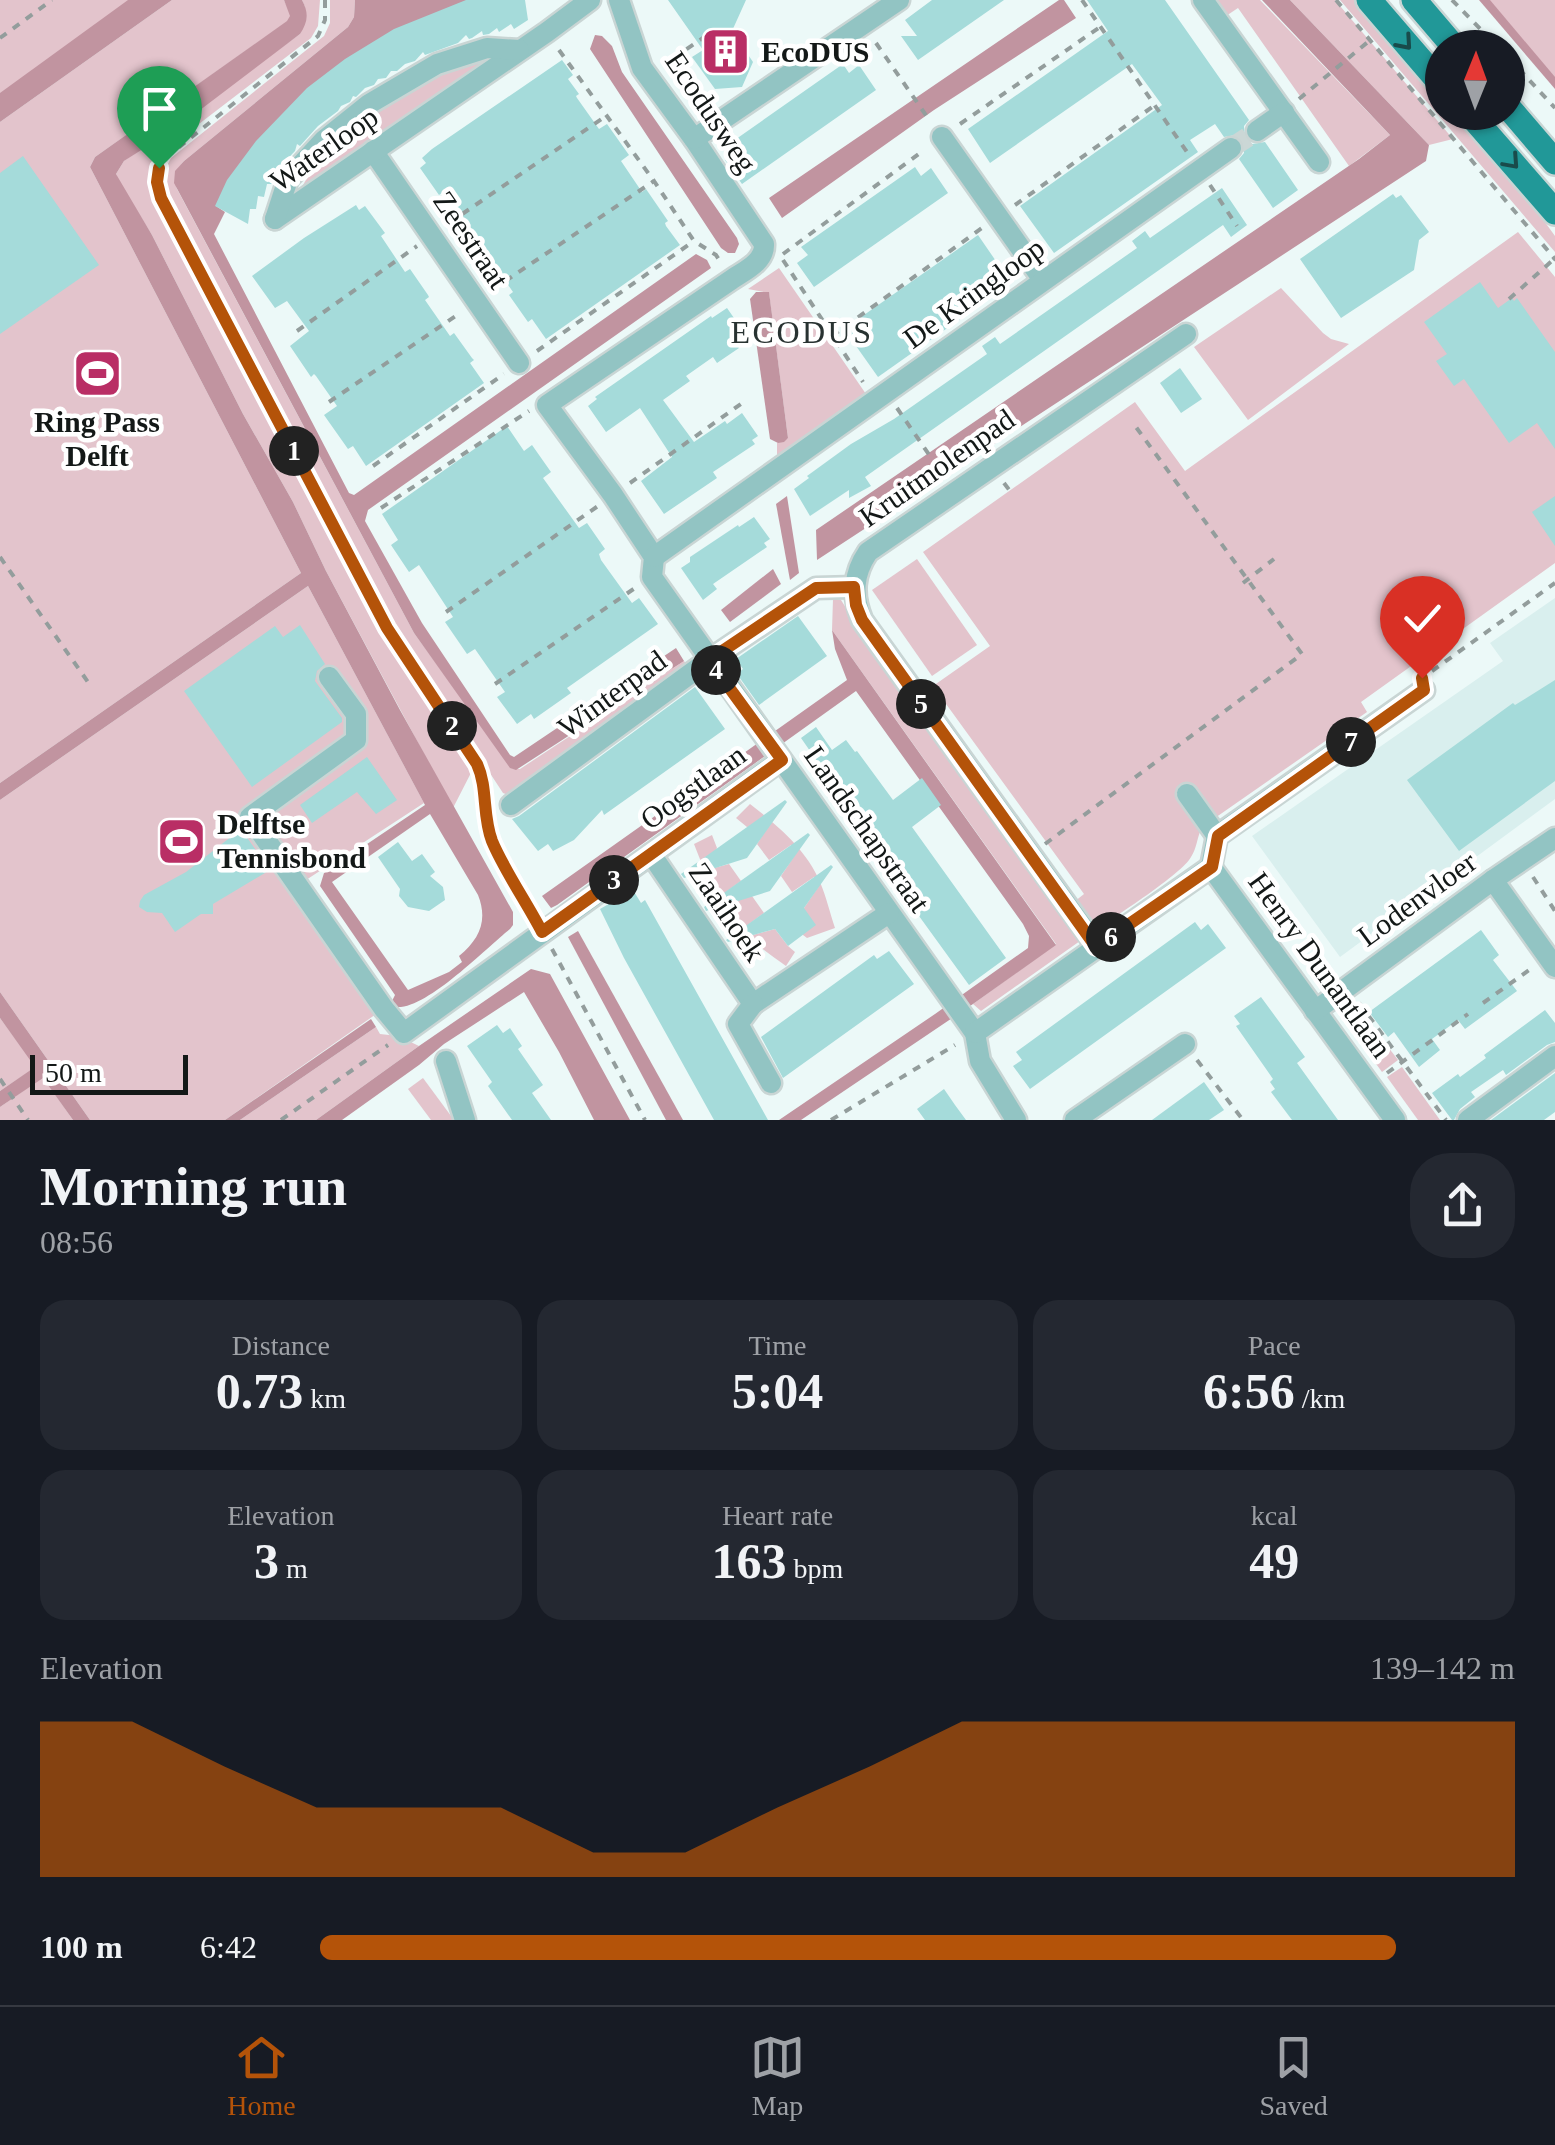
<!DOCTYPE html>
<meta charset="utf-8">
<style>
body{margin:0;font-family:Georgia,serif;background:#242831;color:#f1f3f6;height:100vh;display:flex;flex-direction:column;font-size:38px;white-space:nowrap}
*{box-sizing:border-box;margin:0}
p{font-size:32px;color:#9ea1a6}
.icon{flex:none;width:55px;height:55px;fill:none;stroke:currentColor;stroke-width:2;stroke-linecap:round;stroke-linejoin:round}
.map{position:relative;height:1120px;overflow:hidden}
.side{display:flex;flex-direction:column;background:#171b24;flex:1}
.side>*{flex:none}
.needle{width:65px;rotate:1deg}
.buttons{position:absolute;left:1425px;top:30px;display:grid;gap:20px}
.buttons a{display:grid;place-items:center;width:100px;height:100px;border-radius:50%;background:#171b24;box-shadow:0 2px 8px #0004;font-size:50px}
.scale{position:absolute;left:30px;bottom:25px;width:158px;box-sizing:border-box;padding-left:10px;border:5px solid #131817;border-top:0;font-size:28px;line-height:35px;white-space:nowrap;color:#131817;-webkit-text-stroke:8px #fff;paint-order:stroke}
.pin{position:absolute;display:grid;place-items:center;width:85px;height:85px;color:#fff;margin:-102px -42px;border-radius:50% 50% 50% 0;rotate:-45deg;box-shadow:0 0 10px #0007}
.pin .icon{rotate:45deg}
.km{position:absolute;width:50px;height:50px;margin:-25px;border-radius:50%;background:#222;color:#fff;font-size:28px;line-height:50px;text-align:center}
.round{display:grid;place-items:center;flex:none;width:105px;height:105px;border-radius:40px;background:#242831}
.summary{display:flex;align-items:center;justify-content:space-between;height:170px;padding:0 40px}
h1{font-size:55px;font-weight:700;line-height:75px}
.stats{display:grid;grid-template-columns:repeat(3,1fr);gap:15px;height:170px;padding:10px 40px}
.stats div{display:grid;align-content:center;border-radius:25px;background:#242831;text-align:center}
.stats b{font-size:50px;font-weight:700}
.stats small{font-size:28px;font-weight:400}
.stats p{font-size:28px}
.chart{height:280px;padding:20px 40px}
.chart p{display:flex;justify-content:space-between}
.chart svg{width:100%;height:180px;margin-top:10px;fill:#b45309;opacity:.7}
ul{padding:0 40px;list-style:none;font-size:32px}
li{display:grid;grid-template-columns:160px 120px 1fr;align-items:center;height:75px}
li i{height:25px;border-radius:12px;background:#b45309}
.tabs{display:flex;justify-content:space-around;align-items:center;height:140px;border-top:2px solid #363941;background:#171b24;font-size:28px;color:#9ea1a6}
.tabs a{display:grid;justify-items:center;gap:5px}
.tabs .active{color:#b45309}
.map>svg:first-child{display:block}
.built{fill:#d9efee}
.green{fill:#e3c4cc}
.water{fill:#c194a0;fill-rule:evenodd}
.building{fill:#a5dbda}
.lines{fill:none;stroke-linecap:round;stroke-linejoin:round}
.minor-tunnel{stroke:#cbd7d6;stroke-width:20;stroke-dasharray:20 10;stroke-linecap:butt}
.minor-casing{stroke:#c9d5d4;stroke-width:25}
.major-casing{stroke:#c9d5d4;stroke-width:30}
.path{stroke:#939d9c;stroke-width:4;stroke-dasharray:8 8;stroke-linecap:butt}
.minor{stroke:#92c4c3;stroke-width:20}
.major{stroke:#219898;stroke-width:25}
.path-bridge{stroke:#939d9c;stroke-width:4;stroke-dasharray:8 8;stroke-linecap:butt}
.oneway{stroke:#194b4b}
.route-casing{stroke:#fff;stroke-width:20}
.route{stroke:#b45309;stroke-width:12}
.labels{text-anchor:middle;stroke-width:9;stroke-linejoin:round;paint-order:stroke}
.poi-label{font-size:30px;font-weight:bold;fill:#131817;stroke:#fff;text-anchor:start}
.street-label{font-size:30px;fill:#131817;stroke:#fff}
.neighbourhood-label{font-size:32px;letter-spacing:2.5px;fill:#283231;stroke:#fff}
</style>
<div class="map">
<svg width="1555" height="1120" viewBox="0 0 1555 1120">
<rect width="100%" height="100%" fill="#ecf9f8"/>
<path class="built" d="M1555,598V799L1340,957L1252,836L1503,661L1490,643Z"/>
<g class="green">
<path d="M0,0H148L0,104Z"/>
<path d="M172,0H284L291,15L288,21L95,157L90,167L301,573L0,783V122Z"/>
<path d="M302,0H320L318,26L311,38L165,150L153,168L152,191L383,629L474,767L453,808L326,571L293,502L243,414L152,235L118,180L116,174L124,161L300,34L305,7Z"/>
<path d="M330,0H355L354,17L348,27L184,161C175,171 173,176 177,189L414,633L513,769H520L684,661L690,669L508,795L503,793L392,624L316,484L163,192L162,175L171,158L324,36L330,23Z"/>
<path d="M1215,0H1260L1390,135L1349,166L1238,8L1226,16Z"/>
<path d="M1290,0H1335L1453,139L1429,145Z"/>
<path d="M1340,0H1354L1442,102V112L1452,113L1526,196L1555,236V252Z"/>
<path d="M1487,0H1555V81Z"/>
<path d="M482,63L300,191C321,143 429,66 482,63Z"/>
<path d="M1518,232L1555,277V563L1361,702L1367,712L1202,827C1197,837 1197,848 1191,857C1181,875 1115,916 1095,931L1074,902L1084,894L933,686L990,646L923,552L1135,402L1185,471Z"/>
<path d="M779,268L866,394L777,458V443L788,438L769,293L748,289Z"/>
<path d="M1281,288L1323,333L1331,339L1349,344L1248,420L1194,347Z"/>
<path d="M917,559L977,645L932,676L872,590Z"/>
<path d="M308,586L424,803L306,880L389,1005L225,1120H90L0,992V800Z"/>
<path d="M833,599L841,600L882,665L1080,941L981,1011L973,1004L1056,944L832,630Z"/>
<path d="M750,804C777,825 806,849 820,882C826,896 830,913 835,928L807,938L803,935L804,908L819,886L814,877L792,892L781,876L797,852L791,845L769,860L757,844L770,824L747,827L736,818Z"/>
<path d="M712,835L717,848L707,870L729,864L741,881L719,897L752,896L764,913L742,929L749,936L775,929L788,946L795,952L786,966C771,955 754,944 741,930C718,905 706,875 694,844Z"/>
<path d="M1363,1014L1398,1060L1382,1072L1347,1024Z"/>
<path d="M0,1018L36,1067L0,1091Z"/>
<path d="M376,1027L380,1034L398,1036L419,1046L316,1120H240Z"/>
<path d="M1402,1067L1440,1120H1418L1387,1077Z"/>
<path d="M43,1077L73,1120H0V1107Z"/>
<path d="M423,1078L454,1120H431L408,1089Z"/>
</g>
<g class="water">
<path d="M128,0H172L0,122V93Z"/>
<path d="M284,0H302C309,13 308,22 300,34L179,126L124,161L116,174L152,235L243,414L293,502L326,571L400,710L513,912V925L510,929C485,949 426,1010 396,1007L392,1001L395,995L320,886L324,873L425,805L308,586L0,800V783L301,573L90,167L95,157L287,21L290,16ZM430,814L478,895C488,920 480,939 459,956L462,962L449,972L408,990L332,882Z"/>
<path d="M355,0H478L450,10L216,206L225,212L214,234L349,493L354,495L696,254L707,260L711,268L368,510L365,521L422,623L510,755L514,757L676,648L684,661L516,770L510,768L414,633L174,183L175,171L184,161L348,27L354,17Z"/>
<path d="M1059,0H1064L1076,18L934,110L782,218L769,198Z"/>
<path d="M1262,0H1290L1429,145L1426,161L817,560L816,530L1359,159L1390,135Z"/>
<path d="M1479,0H1490L1555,77V89Z"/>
<path d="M595,35L602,36L612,46L622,72L737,238L739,244L735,253H728L721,248L590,49Z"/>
<path d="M756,292H769L788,438L784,442L778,443L770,439L750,299Z"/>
<path d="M787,496L799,573L790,580L776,504Z"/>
<path d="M773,569L781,584L730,622L721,610Z"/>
<path d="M832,630L1056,945L973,1004L801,1120H779L935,1014L1028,948L1029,936L1023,924L856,691L557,905L551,908L542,896L847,680L835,649Z"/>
<path d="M578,931L683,1120H666L568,937Z"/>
<path d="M531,969L550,974L630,1120H594L559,1052L524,992L444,1044L419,1065L342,1120H316L419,1046Z"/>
<path d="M0,992L90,1120H73L43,1078L0,1107V1091L35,1067L0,1018Z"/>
<path d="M371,1019L376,1027L240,1120H225Z"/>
</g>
<g class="building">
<path d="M466,0H525L528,20L514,29L511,24L499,32L497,28L489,34L483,35L482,31L472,38L469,39L466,35L458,43L425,55L423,52L415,61L405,64L397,71H391L386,78L378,79L374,85L365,88L356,97L353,96L350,102L341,106L338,111L318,126L300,146L297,144L295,151L276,171L272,184H267L264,197L258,196L256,209H250L248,224L215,206L227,180L256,141L307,88L345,59L394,29Z"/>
<path d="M668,0H746L732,31L753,62L742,87L715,89L692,57L703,50Z"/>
<path d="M932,0H1004L918,60L901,36H917L905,20Z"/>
<path d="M1087,0H1165L1249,120L1244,126L1245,138L1252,144L1265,142L1298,190L1273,208L1239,159L1244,153L1243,141L1236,135L1224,137L1215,124L1190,140L1198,152L1054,253L1020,206L1162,105L1132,64L990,163L968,129L1108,31Z"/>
<path d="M562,60L573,75L568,79L579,94L576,96L577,98L599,129L607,124L629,155L621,161L642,192L646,189L668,221L665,223L666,226L680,245L546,339L532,319L528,322L509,295L513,292L488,256L479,259L471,248L460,234L469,228L443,192L439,195L420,168L426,163L422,158L432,149Z"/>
<path d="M843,64L849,73L859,65L876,90L742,184L725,160L729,157V144Z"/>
<path d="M23,156L99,265L0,334V173Z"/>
<path d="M915,167L921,176L931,168L948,193L814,287L797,263L808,255L801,247Z"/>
<path d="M1222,188L1247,225L1231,237L1223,225L865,477L871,486L849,498V490L810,516L794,489L809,478L807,476L851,444L894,419L987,354L982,346L995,337L1000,344L1137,248L1132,241L1145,231L1150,238Z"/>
<path d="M1393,194L1396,198L1401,195L1429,232L1419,240L1414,270L1341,318L1300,259Z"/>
<path d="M356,205L359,210L365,206L385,233L381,236L405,272L410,269L428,295L429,297L425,300L450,336L454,333L472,358L474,360L470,363L484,383L366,466L353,446L348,449L324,415L337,406L316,376L314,374L311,377L290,346L309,331L287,301L275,308L252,276L304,238Z"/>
<path d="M978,235L1011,283L878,377L844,329Z"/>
<path d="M1480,282L1498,308L1512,298L1514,301L1517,298L1555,352V449L1537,423L1509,443L1464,379L1454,386L1436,361L1447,354L1424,322Z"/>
<path d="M727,308L743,331L737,334L740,338L735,341L739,348L717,363L713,357L686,376L690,381L663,400L694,442L725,421L727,424L742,413L758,436L752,440L755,444L713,472L717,478L664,514L641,481L672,457L640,408L606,432L588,406L597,399L595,397L711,316L712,318Z"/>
<path d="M1180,368L1202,399L1181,413L1160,383Z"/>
<path d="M507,426L524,451L532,445L551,472L543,478L579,528L587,523L605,549L599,554L601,560L632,603L639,598L658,624L567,688L571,693L534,719L531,714L517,724L497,697L505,692L475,649L467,654L445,622L453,617L419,565L409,572L391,545L398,540L382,514Z"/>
<path d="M1555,496V546L1532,512Z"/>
<path d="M754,517L770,539L764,543L767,547L713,584L717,589L703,600L681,568L690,562V557L738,525L739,527Z"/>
<path d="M798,616L827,656L759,705L737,674L743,669L736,659Z"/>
<path d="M300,625L325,664L317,671L315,681L342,718V722L252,787L184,691L275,626L283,637Z"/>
<path d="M1555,680V781L1459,851L1407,780L1513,703L1515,705Z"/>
<path d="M695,687L725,729L604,815L602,810L574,840L553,851L548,844L538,851L512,819L519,816Z"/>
<path d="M816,727L832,750L846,740L855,752L857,751L893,800L922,778L941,805L912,827L1006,958L969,985L819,778L824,775L815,763L817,761L801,738Z"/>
<path d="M367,757L397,800L376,814L357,792L312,823L300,805Z"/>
<path d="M785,800L787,802L747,858L684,878L681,874Z"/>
<path d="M241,829L270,870L213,904V914H201L175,932L162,913L147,912L139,907L140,901L144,895L186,872Z"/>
<path d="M808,833L810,835L770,891L706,911L704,907Z"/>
<path d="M398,842L412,861L422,854L435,872L430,876L443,887L445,900L429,911L408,907L399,896L400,889L378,857Z"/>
<path d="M831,865L833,867L804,908L816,925L788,946L775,929L728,942L726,940Z"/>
<path d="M633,890L641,903L645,900L768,1120H714L624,958L600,909Z"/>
<path d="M1195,922L1201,930L1208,924L1226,948L1030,1089L1013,1066L1022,1060L1016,1052Z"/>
<path d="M1481,930L1499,955L1493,960L1517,991L1465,1029L1458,1020L1432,1039L1440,1050L1419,1067L1394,1032L1388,1037L1369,1012Z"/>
<path d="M889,951L914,984L783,1078L761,1037L874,955L877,959Z"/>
<path d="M1261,997L1305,1057L1297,1063L1338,1120H1292L1271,1092L1275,1089L1270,1082L1273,1079L1236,1026L1240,1024L1234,1016Z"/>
<path d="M1545,1010L1555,1023V1042L1547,1045L1506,1075L1503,1070L1471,1092L1475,1097L1460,1109L1454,1120H1452L1432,1093L1458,1074L1460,1077L1486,1058L1484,1055Z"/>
<path d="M497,1025L503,1033L510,1028L522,1046L518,1049L543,1085L532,1093L551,1120H512L488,1086L492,1082L467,1046Z"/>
<path d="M1555,1073V1112L1544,1120H1491Z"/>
<path d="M1204,1082L1224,1110L1209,1120H1152Z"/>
<path d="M944,1089L955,1105L966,1120H925L917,1109Z"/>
</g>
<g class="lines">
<path class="minor-tunnel" d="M1231,148L1257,131"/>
<defs>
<g id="minor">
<path d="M619,0L642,68L694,139L764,244C765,262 744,271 731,280L547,405L613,495L654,557L652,577L975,1033L980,1061L1016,1120"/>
<path d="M1203,0L1319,162"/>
<path d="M1257,131L1284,112"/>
<path d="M942,137L1043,280"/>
<path d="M694,139L899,0"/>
<path d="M373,151L519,363"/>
<path d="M275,219L547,32L590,0"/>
<path d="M275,219L288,179L324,140L369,104L437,64L487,48L519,50"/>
<path d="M654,557L1231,148"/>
<path d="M329,677L356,714V740L250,817L384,1009L404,1033L781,760"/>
<path d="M1187,794L1217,836"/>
<path d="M511,805L709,660L816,588L855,587"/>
<path d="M651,854L753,1004L889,913"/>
<path d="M1211,867L1395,1120"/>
<path d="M1211,867L1217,836L1424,690"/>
<path d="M1493,880L1555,967"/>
<path d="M1097,947L862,620C852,595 853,574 868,552L1186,334"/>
<path d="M753,1004L738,1024L771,1083"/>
<path d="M1315,1011L1493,880L1555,838"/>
<path d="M975,1033L1211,867"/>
<path d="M446,1061L465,1120"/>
<path d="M1075,1120L1185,1044"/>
<path d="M1468,1120L1555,1056"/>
</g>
<g id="major">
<path d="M1369,0L1442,85"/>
<path d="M1414,0L1455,48"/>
<path d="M1508,107L1555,162"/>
<path d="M1468,112L1555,212"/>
</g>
</defs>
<use href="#minor" class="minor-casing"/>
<use href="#major" class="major-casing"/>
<g class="path">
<path d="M325,0V20L318,36L168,156C156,171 157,181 161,199L387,628L477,763L485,782L483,805L492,840L533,914"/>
<path d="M1082,0L1187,152"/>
<path d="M1336,0L1555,259"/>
<path d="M1452,0L1499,48"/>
<path d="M0,38L52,0"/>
<path d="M876,43L930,121"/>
<path d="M559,50L654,181L694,241L716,255L721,263"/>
<path d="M1508,57L1555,108"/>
<path d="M667,68L672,65L669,61L706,36"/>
<path d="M1299,99L1369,41"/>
<path d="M960,124L1100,27"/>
<path d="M1210,185L1237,226"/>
<path d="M1015,205L1155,105"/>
<path d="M449,223L606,116"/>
<path d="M783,254L924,150"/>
<path d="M783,260L863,382"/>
<path d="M492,290L654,181"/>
<path d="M1509,299L1553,260"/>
<path d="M297,331L417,246"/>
<path d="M832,336L982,228"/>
<path d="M537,351L694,241"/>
<path d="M329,402L460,313"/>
<path d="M897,408L943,475"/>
<path d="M373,466L504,374"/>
<path d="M630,483L745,401"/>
<path d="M1004,483L1013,495"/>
<path d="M381,508L529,411"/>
<path d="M0,557L88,682"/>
<path d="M1243,583L1274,559"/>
<path d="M446,612L598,506"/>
<path d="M1432,671L1555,583"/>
<path d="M495,684L635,588"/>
<path d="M1045,844L1302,654L1133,423"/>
<path d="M1533,877L1555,911"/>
<path d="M552,949L645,1120"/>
<path d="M1359,1003L1446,1120"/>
<path d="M1483,1003L1532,968"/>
<path d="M1197,1060L1243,1120"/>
<path d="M1387,1073L1468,1014"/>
<path d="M0,1079L28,1120"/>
<path d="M281,1120L388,1045"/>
<path d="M831,1120L955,1045"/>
</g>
<use href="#minor" class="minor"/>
<use href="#major" class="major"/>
<path class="path-bridge" d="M1553,260L1555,258"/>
</g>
<defs><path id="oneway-chevron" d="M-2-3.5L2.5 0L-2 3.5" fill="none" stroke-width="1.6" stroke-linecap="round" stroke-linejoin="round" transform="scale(2.5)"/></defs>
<g class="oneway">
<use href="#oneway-chevron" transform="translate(1405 43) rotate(49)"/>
<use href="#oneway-chevron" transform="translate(1512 162) rotate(48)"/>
</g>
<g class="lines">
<defs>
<path id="route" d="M159,168L157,182L161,198L387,628L477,764C488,788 482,815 492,841C504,870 527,903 542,932L782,760L709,660L816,588L854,587L856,605L862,620L1096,947L1212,867L1218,836L1424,690L1422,678"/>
</defs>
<use href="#route" class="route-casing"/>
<use href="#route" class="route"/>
</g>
<defs>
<symbol id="building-square" viewBox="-11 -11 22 22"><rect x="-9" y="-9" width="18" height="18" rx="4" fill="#b92e65" stroke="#fff"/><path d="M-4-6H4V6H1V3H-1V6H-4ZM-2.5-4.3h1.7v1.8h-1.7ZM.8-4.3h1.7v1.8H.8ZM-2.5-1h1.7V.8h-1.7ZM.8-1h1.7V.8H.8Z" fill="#fff"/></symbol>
<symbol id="stadium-square" viewBox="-11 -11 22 22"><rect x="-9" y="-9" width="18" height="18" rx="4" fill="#b92e65" stroke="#fff"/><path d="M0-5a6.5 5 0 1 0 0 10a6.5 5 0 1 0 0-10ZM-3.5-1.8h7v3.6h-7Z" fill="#fff"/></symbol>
</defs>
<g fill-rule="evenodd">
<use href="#building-square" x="698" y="24" width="55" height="55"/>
<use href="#stadium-square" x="70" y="346" width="55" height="55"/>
<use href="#stadium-square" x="154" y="814" width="55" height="55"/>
</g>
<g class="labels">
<g class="poi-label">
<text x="761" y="62">EcoDUS</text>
<text x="97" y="432" text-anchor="middle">Ring Pass<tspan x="97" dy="34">Delft</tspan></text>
<text x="217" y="834">Delftse<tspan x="217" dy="34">Tennisbond</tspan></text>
</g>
<g class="street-label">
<text transform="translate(711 112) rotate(56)" y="10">Ecodusweg</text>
<text transform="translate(324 149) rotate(-35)" y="10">Waterloop</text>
<text transform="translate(471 240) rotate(56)" y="10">Zeestraat</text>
<text transform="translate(974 293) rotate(-36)" y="10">De Kringloop</text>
<text transform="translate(937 468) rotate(-35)" y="10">Kruitmolenpad</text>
<text transform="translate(612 694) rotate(-36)" y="10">Winterpad</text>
<text transform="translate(693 787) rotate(-36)" y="10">Oogstlaan</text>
<text transform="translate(867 829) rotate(55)" y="10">Landschapstraat</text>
<text transform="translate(1417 899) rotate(-36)" y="10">Lodenvloer</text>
<text transform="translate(727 912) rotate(56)" y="10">Zaaihoek</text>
<text transform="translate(1320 965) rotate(54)" y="10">Henry Dunantlaan</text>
</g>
<g class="neighbourhood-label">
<text x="802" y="343">ECODUS</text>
</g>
</g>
</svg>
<div class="buttons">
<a><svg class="needle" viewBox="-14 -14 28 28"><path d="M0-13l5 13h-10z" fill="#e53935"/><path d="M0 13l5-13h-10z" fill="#9ea1a6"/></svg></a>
</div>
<div class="scale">50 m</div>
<div class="pin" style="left:159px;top:168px;background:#1e9e55"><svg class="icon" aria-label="arrive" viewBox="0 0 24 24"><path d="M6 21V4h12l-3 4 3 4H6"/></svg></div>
<div class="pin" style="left:1422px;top:678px;background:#d93025"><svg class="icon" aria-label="check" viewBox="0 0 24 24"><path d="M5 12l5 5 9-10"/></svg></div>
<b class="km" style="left:294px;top:451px">1</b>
<b class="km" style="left:452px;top:726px">2</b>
<b class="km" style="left:614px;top:880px">3</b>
<b class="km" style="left:716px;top:670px">4</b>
<b class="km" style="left:921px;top:704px">5</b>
<b class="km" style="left:1111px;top:937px">6</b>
<b class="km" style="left:1351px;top:742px">7</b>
</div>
<section class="side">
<div class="summary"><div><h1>Morning run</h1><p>08:56</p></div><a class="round"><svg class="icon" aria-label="share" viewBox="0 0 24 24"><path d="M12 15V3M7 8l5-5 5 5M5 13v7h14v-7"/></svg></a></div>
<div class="stats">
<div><p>Distance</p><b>0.73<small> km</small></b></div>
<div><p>Time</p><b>5:04</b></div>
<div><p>Pace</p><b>6:56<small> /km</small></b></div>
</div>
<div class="stats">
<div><p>Elevation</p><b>3<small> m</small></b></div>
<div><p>Heart rate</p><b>163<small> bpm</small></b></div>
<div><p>kcal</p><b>49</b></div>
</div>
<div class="chart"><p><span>Elevation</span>139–142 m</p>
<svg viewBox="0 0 160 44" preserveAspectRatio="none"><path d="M0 44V6L10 6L20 17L30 27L40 27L50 27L60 38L70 38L80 27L90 17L100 6L110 6L120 6L130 6L140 6L150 6L160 6V44z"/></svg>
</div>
<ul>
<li><b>100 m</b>6:42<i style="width:90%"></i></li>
</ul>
</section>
<nav class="tabs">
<a class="active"><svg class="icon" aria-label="home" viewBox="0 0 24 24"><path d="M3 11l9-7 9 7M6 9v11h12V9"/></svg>Home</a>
<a><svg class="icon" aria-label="map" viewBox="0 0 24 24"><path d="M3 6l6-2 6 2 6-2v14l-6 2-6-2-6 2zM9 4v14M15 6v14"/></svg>Map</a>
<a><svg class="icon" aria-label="saved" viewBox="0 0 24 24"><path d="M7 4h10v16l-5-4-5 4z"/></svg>Saved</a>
</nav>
